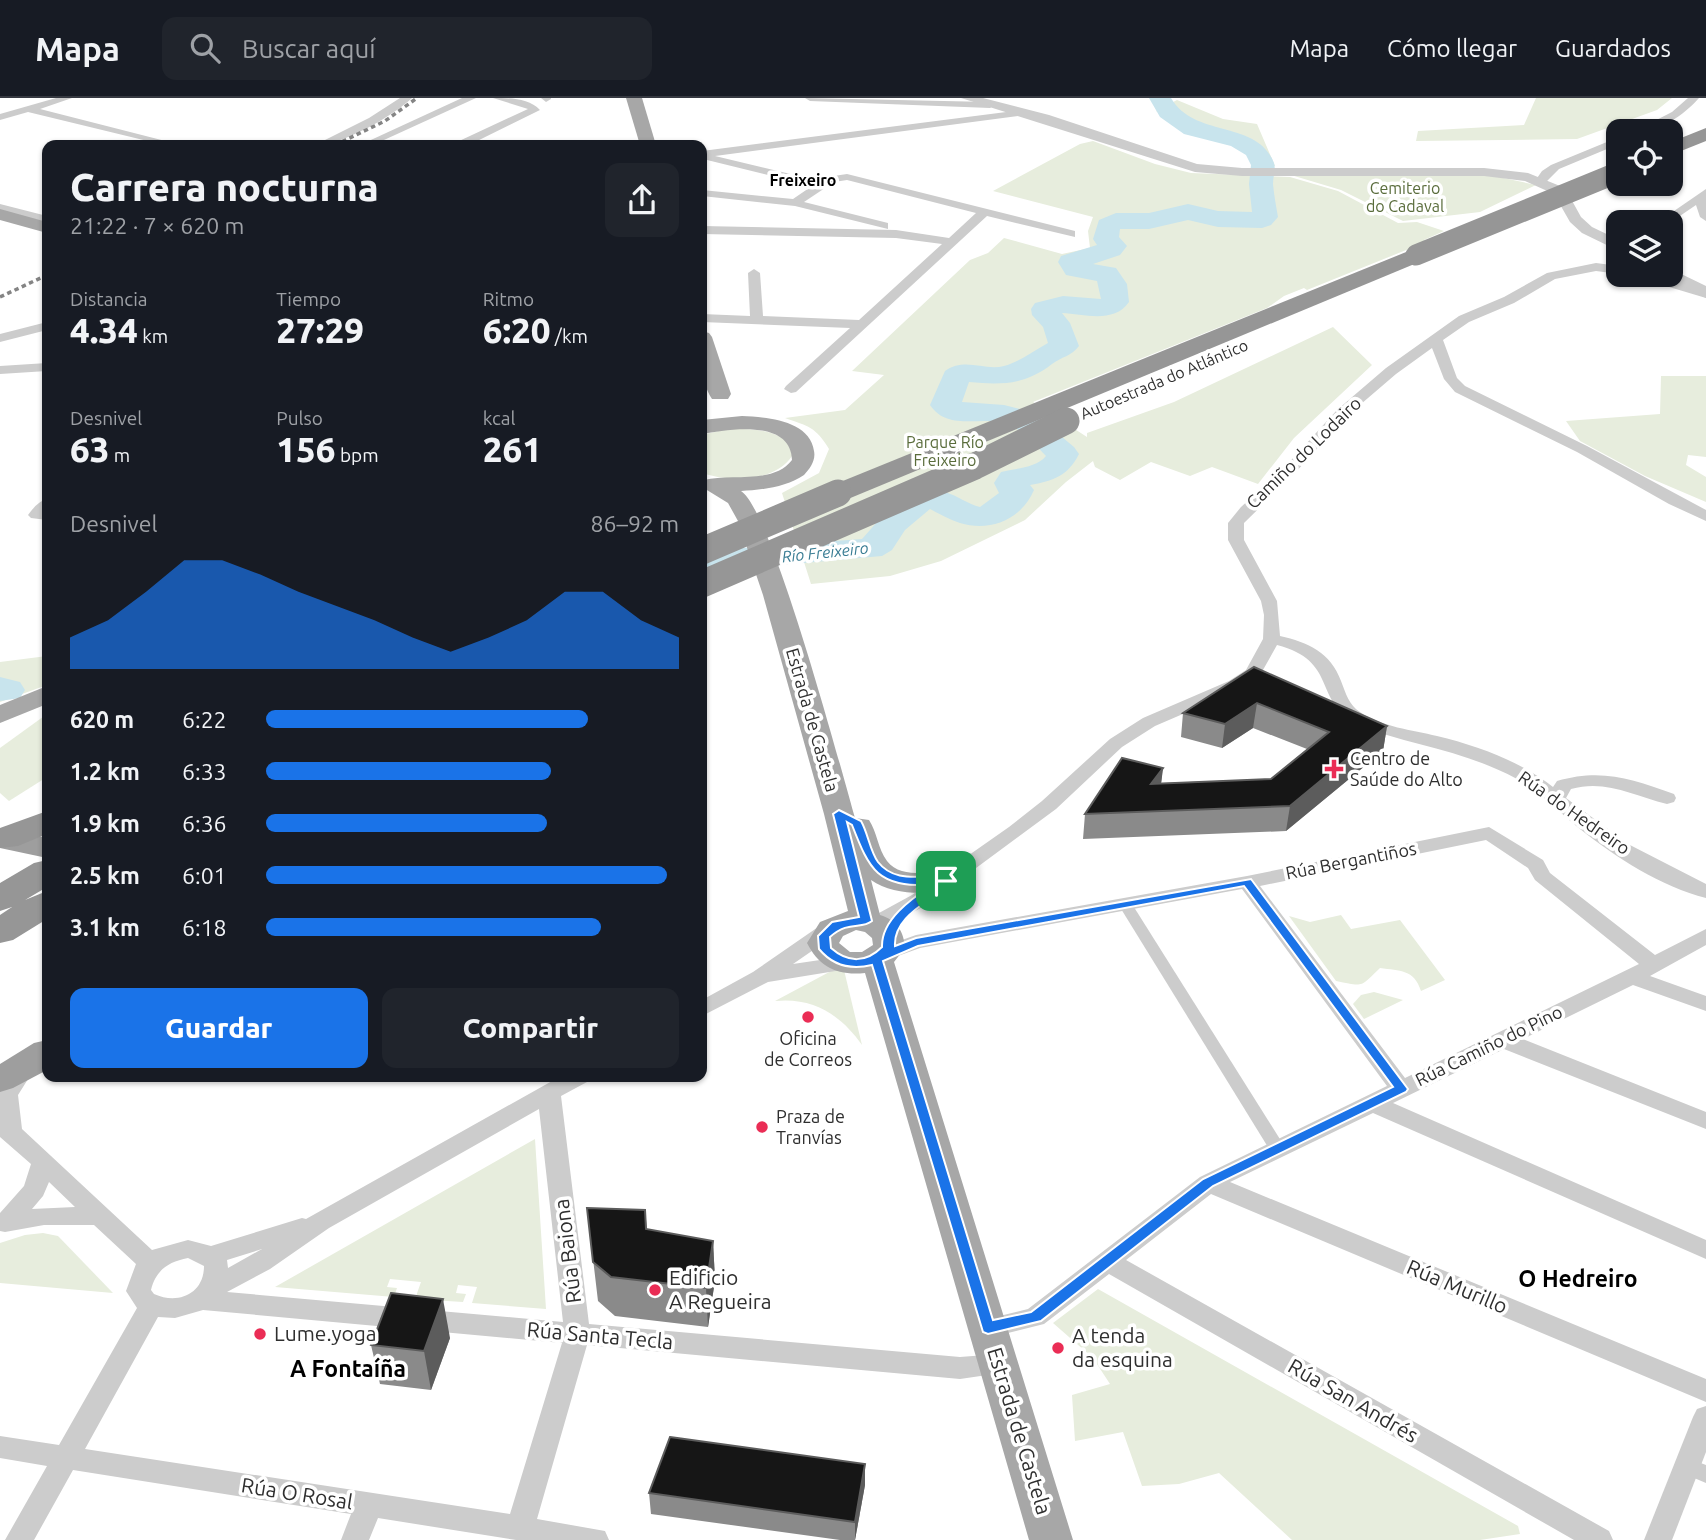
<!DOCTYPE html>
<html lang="es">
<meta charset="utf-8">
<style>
body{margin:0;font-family:Ubuntu,sans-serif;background:#20242c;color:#f1f3f6;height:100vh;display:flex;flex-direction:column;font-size:26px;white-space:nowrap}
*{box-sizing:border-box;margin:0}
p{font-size:23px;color:#9ea1a6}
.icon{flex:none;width:38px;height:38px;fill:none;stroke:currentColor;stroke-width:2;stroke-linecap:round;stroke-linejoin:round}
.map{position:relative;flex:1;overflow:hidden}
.sheet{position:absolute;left:42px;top:42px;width:665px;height:942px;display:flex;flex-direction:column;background:#171b24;border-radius:14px;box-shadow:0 2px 5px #0004}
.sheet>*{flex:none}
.tools{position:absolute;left:1606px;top:21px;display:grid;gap:14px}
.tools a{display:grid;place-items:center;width:77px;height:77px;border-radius:14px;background:#171b24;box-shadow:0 2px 5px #0004;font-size:35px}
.pin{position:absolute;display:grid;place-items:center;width:60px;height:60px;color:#fff;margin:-30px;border-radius:14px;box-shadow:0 4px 10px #0006}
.round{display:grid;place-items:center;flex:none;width:74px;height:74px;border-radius:14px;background:#20242c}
.summary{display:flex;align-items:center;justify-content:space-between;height:119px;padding:0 28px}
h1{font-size:38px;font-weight:800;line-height:52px}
.figures{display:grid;grid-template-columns:repeat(3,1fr);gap:10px;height:119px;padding:7px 28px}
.figures div{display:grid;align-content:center}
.figures b{font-size:35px;font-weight:800}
.figures small{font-size:19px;font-weight:400}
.figures p{font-size:19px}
.chart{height:196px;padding:14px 28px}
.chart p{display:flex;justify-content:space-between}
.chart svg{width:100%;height:126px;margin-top:7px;fill:#1a73e8;opacity:.7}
.action{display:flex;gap:14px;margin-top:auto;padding:14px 28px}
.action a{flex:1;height:80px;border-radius:14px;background:#1a73e8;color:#fff;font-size:28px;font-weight:800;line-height:80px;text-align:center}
.action a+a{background:#20242c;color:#f1f3f6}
ul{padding:0 28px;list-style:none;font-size:23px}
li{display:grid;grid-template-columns:112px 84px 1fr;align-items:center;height:52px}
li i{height:18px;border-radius:9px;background:#1a73e8}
header{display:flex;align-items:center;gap:42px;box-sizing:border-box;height:98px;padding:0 35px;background:#171b24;border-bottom:2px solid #363941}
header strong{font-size:33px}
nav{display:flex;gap:38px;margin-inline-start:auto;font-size:24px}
.search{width:490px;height:63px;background:#20242c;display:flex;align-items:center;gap:18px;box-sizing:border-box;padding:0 24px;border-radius:14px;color:#9ea1a6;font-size:26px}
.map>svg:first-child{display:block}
.green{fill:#e7eddd}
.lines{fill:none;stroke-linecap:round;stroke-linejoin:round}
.river{fill:#c8e4ed;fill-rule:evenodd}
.pedestrian{fill:#ccc;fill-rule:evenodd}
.minor{fill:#ccc;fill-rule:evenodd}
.tertiary{fill:#ccc;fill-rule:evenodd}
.primary{fill:#a7a7a7;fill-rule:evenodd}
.trunk{fill:#9e9e9e;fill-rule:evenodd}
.motorway{fill:#969696;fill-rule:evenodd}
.rail{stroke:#848484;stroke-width:3.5;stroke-dasharray:4.5 3.5;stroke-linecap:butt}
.motorway-bridge-far1{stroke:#969696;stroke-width:21}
.motorway-bridge{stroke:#969696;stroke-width:27}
.wall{fill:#8a8a8a}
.shaded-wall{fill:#5c5c5c}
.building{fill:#161616;stroke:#5c5c5c;stroke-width:2}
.route{fill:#1a73e8;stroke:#fff;stroke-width:2;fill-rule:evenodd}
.poi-dot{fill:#ea2d55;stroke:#fff;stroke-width:2.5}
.labels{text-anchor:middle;stroke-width:7;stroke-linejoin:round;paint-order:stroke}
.far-neighbourhood-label{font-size:16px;font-weight:bold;fill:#000;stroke:#fff}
.far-park-label{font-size:16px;fill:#596c3b;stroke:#fff}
.far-street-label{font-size:16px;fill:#2f2f2f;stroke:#fff}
.far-water-label{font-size:16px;font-style:italic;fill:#3a7d94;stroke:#fff}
.street-label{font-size:18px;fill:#2f2f2f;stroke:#fff}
.poi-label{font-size:18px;fill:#2f2f2f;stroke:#fff;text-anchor:start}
.near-street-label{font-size:21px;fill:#2f2f2f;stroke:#fff}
.near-poi-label{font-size:21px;fill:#2f2f2f;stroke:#fff;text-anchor:start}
.near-neighbourhood-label{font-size:23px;font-weight:bold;fill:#000;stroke:#fff}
</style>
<header>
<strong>Mapa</strong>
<div class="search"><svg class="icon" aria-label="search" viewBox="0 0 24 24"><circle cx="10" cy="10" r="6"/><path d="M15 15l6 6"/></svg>Buscar aquí</div>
<nav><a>Mapa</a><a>Cómo llegar</a><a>Guardados</a></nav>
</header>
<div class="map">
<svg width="1706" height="1442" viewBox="0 0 1706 1442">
<rect width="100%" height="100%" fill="#fff"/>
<g class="green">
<path d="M1536,0H1672L1657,12L1577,41L1416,43L1418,33L1524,27Z"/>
<path d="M1177,2L1223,21L1257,26L1275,68H1258L1248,52L1203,39L1156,13Z"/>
<path d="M1093,43L1155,66L1191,75L1290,79L1338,93L1398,125L1417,124L1444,133L1424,142L1426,144L1307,192L1304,190L1284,198L1267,210L1033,304L1087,339V335L1174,304L1333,229L1372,267L1294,340L1258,386L1212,369L1190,378L1151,364L1120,382L1095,369L1093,363L1066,384L1025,422L941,463L890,478L811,486L782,395L819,375L829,351C816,329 808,328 785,320L845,312L884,277L852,273L970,162L988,155L1004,140L1062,156L1090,150L1088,133L1093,119L993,93L1080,46Z"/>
<path d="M1291,77L1494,78L1536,87L1480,114L1403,123L1341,92Z"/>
<path d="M1661,278H1706V359L1688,357L1686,367L1706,379V404L1645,378L1580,343L1566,323L1660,316Z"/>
<path d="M727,331C749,331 773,330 790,346L792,358C774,385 729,384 702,375V337Z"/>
<path d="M47,558V587L0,604V564Z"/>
<path d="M47,616V679L9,703L0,695V650Z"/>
<path d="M1341,817L1351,831L1400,822L1445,882L1421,893C1414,871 1400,873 1380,870C1360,889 1365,889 1336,883L1289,818L1310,824Z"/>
<path d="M833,872H844L862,947C841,917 813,899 775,903Z"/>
<path d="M1374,894L1403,902L1364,921L1353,906L1361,897Z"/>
<path d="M535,1041L546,1211L472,1205L477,1189L458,1187L456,1195L466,1196L463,1204L415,1201L421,1184L390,1181L387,1189L397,1190L394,1199L275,1189Z"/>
<path d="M43,1135L58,1138L113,1195L0,1185V1145L25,1137Z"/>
<path d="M1098,1191L1518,1428L1520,1436L1480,1442H1292L1219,1375L1179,1386L1142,1388L1123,1334L1075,1343L1072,1297L1110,1286L1093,1260L1053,1225Z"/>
</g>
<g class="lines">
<g class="river">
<path d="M1149,0H1171C1195,41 1257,21 1274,65C1276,71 1273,79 1273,86C1274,97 1276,108 1278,119L1271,127L1262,130L1218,129L1188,122L1149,131H1120L1119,139L1127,148L1120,157L1093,166L1116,170L1127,186L1129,204C1114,226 1084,216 1062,215L1070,225L1079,248C1072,258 1061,259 1052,266C1025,287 1002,287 969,284L962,304L1004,307L1032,314L1074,349L1079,356C1068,378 1053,383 1030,387L1034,392C1021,422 990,434 960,425C950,422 940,416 930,411L905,432L892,452L882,458L702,474V453L862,441C885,416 905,383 945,394C958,398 968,406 980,409L999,395L994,385L1001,374C1017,370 1036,370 1046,358C1035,346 1023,332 1007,326C982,317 948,334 930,307L945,273C965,259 984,273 1004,268C1021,263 1033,253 1048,245L1043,229L1032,217L1031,211L1035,205L1063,198L1101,201L1097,183L1066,177L1058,164L1061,158L1097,147L1093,141L1099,122L1116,115H1149L1188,106L1218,113L1252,114L1249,86L1251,67L1246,57L1231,48L1184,36L1160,19Z"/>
<path d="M0,579L20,584L25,592L20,600L0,603Z"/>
</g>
<g class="pedestrian">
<path d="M1125,801L1132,806L1283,1046L1285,1050L1283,1054L1277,1056L1271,1054L1118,806Z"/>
<path d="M1687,1360L1706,1367V1385L1680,1374L1677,1368L1680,1362Z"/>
</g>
<g class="minor">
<path d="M56,0H72L40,11L181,47H164L28,14L0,22V16Z"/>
<path d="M400,0H412C393,18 341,48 315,47L369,20Z"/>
<path d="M462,0H476L373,47H360Z"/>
<path d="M493,0C509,0 529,0 540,12L469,47H456L457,44L528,11Z"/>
<path d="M541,0H551V1L546,4Z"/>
<path d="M805,0L990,4L995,7L990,10L810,3Z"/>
<path d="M1688,0H1699C1683,18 1659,34 1635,33L1672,14Z"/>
<path d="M1022,12L1026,13V17L715,58L820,83L827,79L847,76L1075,133V139L987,118L796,294L791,295L784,291L786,288L850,230L702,224V216L750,218L748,175L754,171L760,175L763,218L859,222L942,146L896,140L702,136V128L896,132L949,140L976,115L847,82L834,84L804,104L888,125V131L795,108L702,98V92L793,101L812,88L703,61L702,53Z"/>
<path d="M1619,39V46L1559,71L1545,85L1535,83L1542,73L1551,67Z"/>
<path d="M1706,91V123L1700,119L1696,107L1671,124H1658Z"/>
<path d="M0,106L47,118V125L0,113Z"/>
<path d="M1596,165L1619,168V176L1596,173L1555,181L1514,205L1469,224L1443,242L1457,280L1465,288L1587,348L1706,412V423L1669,406L1577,354L1455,294L1444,281L1432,250L1396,276L1347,318L1294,376L1244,425V442L1277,503L1280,538C1308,544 1331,555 1341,583C1346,596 1349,607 1360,614C1382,629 1412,632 1437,638C1478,648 1520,663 1553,689L1557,683C1602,670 1632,681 1674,696L1676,700L1674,704L1667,706C1634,698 1606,681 1571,691L1566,700L1628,746L1706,786V800C1662,789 1615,759 1580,731C1559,714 1540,694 1517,681C1462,651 1410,648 1355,626C1313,601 1338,563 1277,547L1259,579L1241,591L1155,628L1122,649L1056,711L926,807L882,831H868L865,826L868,821L912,797L1009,729L1042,703L1110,641L1143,620L1229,583L1246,572L1263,541L1264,517L1261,503L1228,442V425L1241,409L1284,370L1337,312L1386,270L1459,218L1504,199L1547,175Z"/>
<path d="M1629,177H1648L1706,192V200Z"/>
<path d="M47,224V232L0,244V236Z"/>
<path d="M47,265V273L0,276V268Z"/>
<path d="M47,401V422L31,420L28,417C33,410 39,403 47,401Z"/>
<path d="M1489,729L1543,762L1550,775L1655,857L1706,831V847L1650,878L1706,898V913L1633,887L1523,941L1706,1014V1031L1504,951L1393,1005L1706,1142V1161L1373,1015L1230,1084L1706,1281V1304L1211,1096L1126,1162L1609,1433L1613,1442H1574L1109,1176L1044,1226L988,1240L979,1237L975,1230L979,1223L1028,1211L1200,1079L1387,988L1242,791L920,850L884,863L877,861L874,856L877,851L916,837L1247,778ZM1486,742L1528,770L1535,782L1639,866L1405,980L1260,788Z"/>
<path d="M828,825L835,827L838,832L835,837L793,866L847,858L854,860L858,865L854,870L768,884L702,918V902L753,874L821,827Z"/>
<path d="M24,962L32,964L35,970L18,997L22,1031L152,1152L188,1142L211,1148L302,1120L306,1121L561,978H590L587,984L561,998L589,1226L960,1259L999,1256L1008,1260L1012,1267L1008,1274L960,1281L587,1247L537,1421L605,1433L609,1442H516L378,1420L369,1442H341L351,1416L73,1372L34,1442H5L47,1368L0,1360V1338L59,1347L137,1210L126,1193L136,1166L94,1127H44L5,1134L0,1133V1115L24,1088L31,1066L0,1039V990L16,964ZM539,1011L563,1224L227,1194L270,1171L329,1130ZM49,1084L75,1109L32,1111L43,1098ZM262,1151L228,1170L227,1162ZM188,1160L204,1168C204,1196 178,1207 154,1196L151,1192C156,1172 168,1164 188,1160ZM203,1212L562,1245L510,1416L85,1351L158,1219L175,1220Z"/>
<path d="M1706,1308V1354L1672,1442H1644L1693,1319L1697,1311Z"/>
</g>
<g class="tertiary">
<path d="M961,0H983L1049,17L1197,66L1242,70H1484L1528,75L1565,90L1581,119L1592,129L1619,142V153L1582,135L1570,124L1554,96L1525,83L1484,78H1242L1195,74Z"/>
<path d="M1671,171L1706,188V200L1665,179L1664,177H1671Z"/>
</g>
<g class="primary">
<path d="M626,0H642L656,47H640Z"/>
<path d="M0,111L47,124V135L0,122Z"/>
<path d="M702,233L709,235L712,239L731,296L728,301H712C699,281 701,255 702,233Z"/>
<path d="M742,318C766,319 810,322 814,353C816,362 810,371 804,377C787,389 761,392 741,393C772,412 841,671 855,720L869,722C877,734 878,751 887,763C902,783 936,771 957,776L961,783L957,790C931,797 894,798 871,782L880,817C897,822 904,834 905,850L894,864L1073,1442H1029L865,875C838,878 819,869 807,845L820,824L848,813L824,716L763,497L738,423L728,405L702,389L704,382C730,375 773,387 792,362C791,321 729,331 702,336V322ZM856,832L865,834L872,840L873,847L862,854H850L839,845L843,838Z"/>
<path d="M47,588V606L0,625V607Z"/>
</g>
<g class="trunk">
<path d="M0,730L47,740V760L0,750Z"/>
<path d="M47,942V972L13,990L0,994V966L34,945Z"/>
</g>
<g class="motorway">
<path d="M1706,30V43L1671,57V44Z"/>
<path d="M1416,150L1424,152L1427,157L1424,162L848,401L838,403L828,401L824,395L828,389Z"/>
<path d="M47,713V736L18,748L0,750V730Z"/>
<path d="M47,762V789L25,802L47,793V821L13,842L0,845V817L12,809L0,813V785L34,765Z"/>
</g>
<g class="rail">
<path d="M335,47L385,23L417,0"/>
<path d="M0,199L47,177"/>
</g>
<path class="motorway-bridge-far1" d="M1416,157L1619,74"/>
<g class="motorway-bridge">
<path d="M702,453L838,395"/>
<path d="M702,486L975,368L1066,323"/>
</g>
</g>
<g class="wall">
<path d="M1254,569L1387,628L1383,653L1286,733L1083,741L1085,716L1163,670L1161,685L1271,681L1307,651L1253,630L1222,650L1181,639L1183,615Z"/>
<path d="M587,1110L645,1112L647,1131L713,1143L715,1182L708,1229L615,1218L598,1203Z"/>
<path d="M450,1240L431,1292L380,1286L371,1247Z"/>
<path d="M865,1387L855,1442H840L651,1416L649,1395Z"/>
</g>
<g class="shaded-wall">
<path d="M1257,605L1253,630L1222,650L1225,626Z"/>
<path d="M1387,628L1383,653L1286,733L1290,708Z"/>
<path d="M1163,670L1160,695L1151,686Z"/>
<path d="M713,1143L715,1182L708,1229L706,1190Z"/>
<path d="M443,1201L450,1240L431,1292L424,1253Z"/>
<path d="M865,1366V1387L855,1442V1424Z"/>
</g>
<g class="building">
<path d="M1254,569L1387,628L1290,708L1085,716L1122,660L1163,670L1151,686L1271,681L1329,634L1257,605L1225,626L1183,615Z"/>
<path d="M587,1110L645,1112L646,1131L713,1143L706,1190L611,1179L593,1164Z"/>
<path d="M391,1195L443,1201L424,1253L371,1247Z"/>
<path d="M670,1339L865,1366L855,1424L649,1395Z"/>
</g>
<path class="route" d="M839,712L861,723C868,735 870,753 878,764C899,791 936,770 952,783C934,802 893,817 895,848L916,840L1251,781L1408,991L1406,994L1213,1088L1041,1223L988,1236L983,1234L872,867C851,872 833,868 819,851L818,838L832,824L859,819L833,716ZM847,724L852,727C870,773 877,789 932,787C911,801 881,822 882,849C866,865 848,865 831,850L830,839C849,822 861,832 872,823ZM1244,788L1393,989L1203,1081L1031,1214L993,1222L883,863L918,848Z"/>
<g class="poi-dot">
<path d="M1330.5 660.5h7v7h7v7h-7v7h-7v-7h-7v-7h7z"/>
<circle cx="808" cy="919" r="7"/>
<circle cx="762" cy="1029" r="7"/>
<circle cx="655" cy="1192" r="7"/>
<circle cx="260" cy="1236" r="7"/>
<circle cx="1058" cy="1250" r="7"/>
</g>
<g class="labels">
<g class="far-neighbourhood-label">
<text x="803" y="88">Freixeiro</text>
</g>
<g class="far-park-label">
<text x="1405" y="96">Cemiterio<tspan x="1405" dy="18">do Cadaval</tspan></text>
<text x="945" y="350">Parque Río<tspan x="945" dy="18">Freixeiro</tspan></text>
</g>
<g class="far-street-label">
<text transform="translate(1164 281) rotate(-23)" y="6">Autoestrada do Atlántico</text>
</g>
<g class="far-water-label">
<text transform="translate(825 454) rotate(-6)" y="6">Río Freixeiro</text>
</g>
<g class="street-label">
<text transform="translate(1304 355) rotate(-44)" y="6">Camiño do Lodairo</text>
<text transform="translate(812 622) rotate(74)" y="6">Estrada de Castela</text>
<text transform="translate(1574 715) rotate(35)" y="6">Rúa do Hedreiro</text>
<text transform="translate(1351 763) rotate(-11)" y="6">Rúa Bergantiños</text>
<text transform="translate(1489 948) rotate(-26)" y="6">Rúa Camiño do Pino</text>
</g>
<g class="poi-label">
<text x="1350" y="667">Centro de<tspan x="1350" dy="21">Saúde do Alto</tspan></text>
<text x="808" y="947" text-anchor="middle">Oficina<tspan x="808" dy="21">de Correos</tspan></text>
<text x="776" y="1025">Praza de<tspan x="776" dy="21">Tranvías</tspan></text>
</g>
<g class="near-street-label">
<text transform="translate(568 1153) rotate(-97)" y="7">Rúa Baiona</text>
<text transform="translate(1457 1189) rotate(23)" y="7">Rúa Murillo</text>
<text transform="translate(600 1238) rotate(5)" y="7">Rúa Santa Tecla</text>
<text transform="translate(1353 1303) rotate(30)" y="7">Rúa San Andrés</text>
<text transform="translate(1019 1333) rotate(73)" y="7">Estrada de Castela</text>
<text transform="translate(297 1396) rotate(9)" y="7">Rúa O Rosal</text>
</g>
<g class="near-poi-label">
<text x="669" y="1187">Edificio<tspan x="669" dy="24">A Regueira</tspan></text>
<text x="274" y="1243">Lume.yoga</text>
<text x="1072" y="1245">A tenda<tspan x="1072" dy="24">da esquina</tspan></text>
</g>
<g class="near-neighbourhood-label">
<text x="1578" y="1189">O Hedreiro</text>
<text x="348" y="1279">A Fontaíña</text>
</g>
</g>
</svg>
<div class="tools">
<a><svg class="icon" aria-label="locate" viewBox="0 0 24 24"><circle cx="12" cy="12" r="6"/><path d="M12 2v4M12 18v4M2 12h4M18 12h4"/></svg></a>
<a><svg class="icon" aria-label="layers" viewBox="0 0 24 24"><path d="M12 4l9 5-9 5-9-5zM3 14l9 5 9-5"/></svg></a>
</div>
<div class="pin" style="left:946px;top:783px;background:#1e9e55"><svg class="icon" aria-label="arrive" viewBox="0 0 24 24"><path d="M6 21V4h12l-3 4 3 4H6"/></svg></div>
<section class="sheet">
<div class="summary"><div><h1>Carrera nocturna</h1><p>21:22 · 7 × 620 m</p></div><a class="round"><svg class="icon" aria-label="share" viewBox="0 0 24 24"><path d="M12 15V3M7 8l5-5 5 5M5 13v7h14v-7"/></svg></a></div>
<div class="figures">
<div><p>Distancia</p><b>4.34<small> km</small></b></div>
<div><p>Tiempo</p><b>27:29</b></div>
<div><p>Ritmo</p><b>6:20<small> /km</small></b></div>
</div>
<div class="figures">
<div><p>Desnivel</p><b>63<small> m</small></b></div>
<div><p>Pulso</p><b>156<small> bpm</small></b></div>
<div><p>kcal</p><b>261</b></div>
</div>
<div class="chart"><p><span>Desnivel</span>86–92 m</p>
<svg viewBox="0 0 160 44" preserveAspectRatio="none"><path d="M0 44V33L10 27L20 17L30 6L40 6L50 11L60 17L70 22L80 27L90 33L100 38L110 33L120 27L130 17L140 17L150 27L160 33V44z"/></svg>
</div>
<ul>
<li><b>620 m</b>6:22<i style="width:78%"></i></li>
<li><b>1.2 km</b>6:33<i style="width:69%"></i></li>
<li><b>1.9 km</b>6:36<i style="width:68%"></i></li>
<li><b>2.5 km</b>6:01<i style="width:97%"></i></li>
<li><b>3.1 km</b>6:18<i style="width:81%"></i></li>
</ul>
<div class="action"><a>Guardar</a><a>Compartir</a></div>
</section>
</div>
